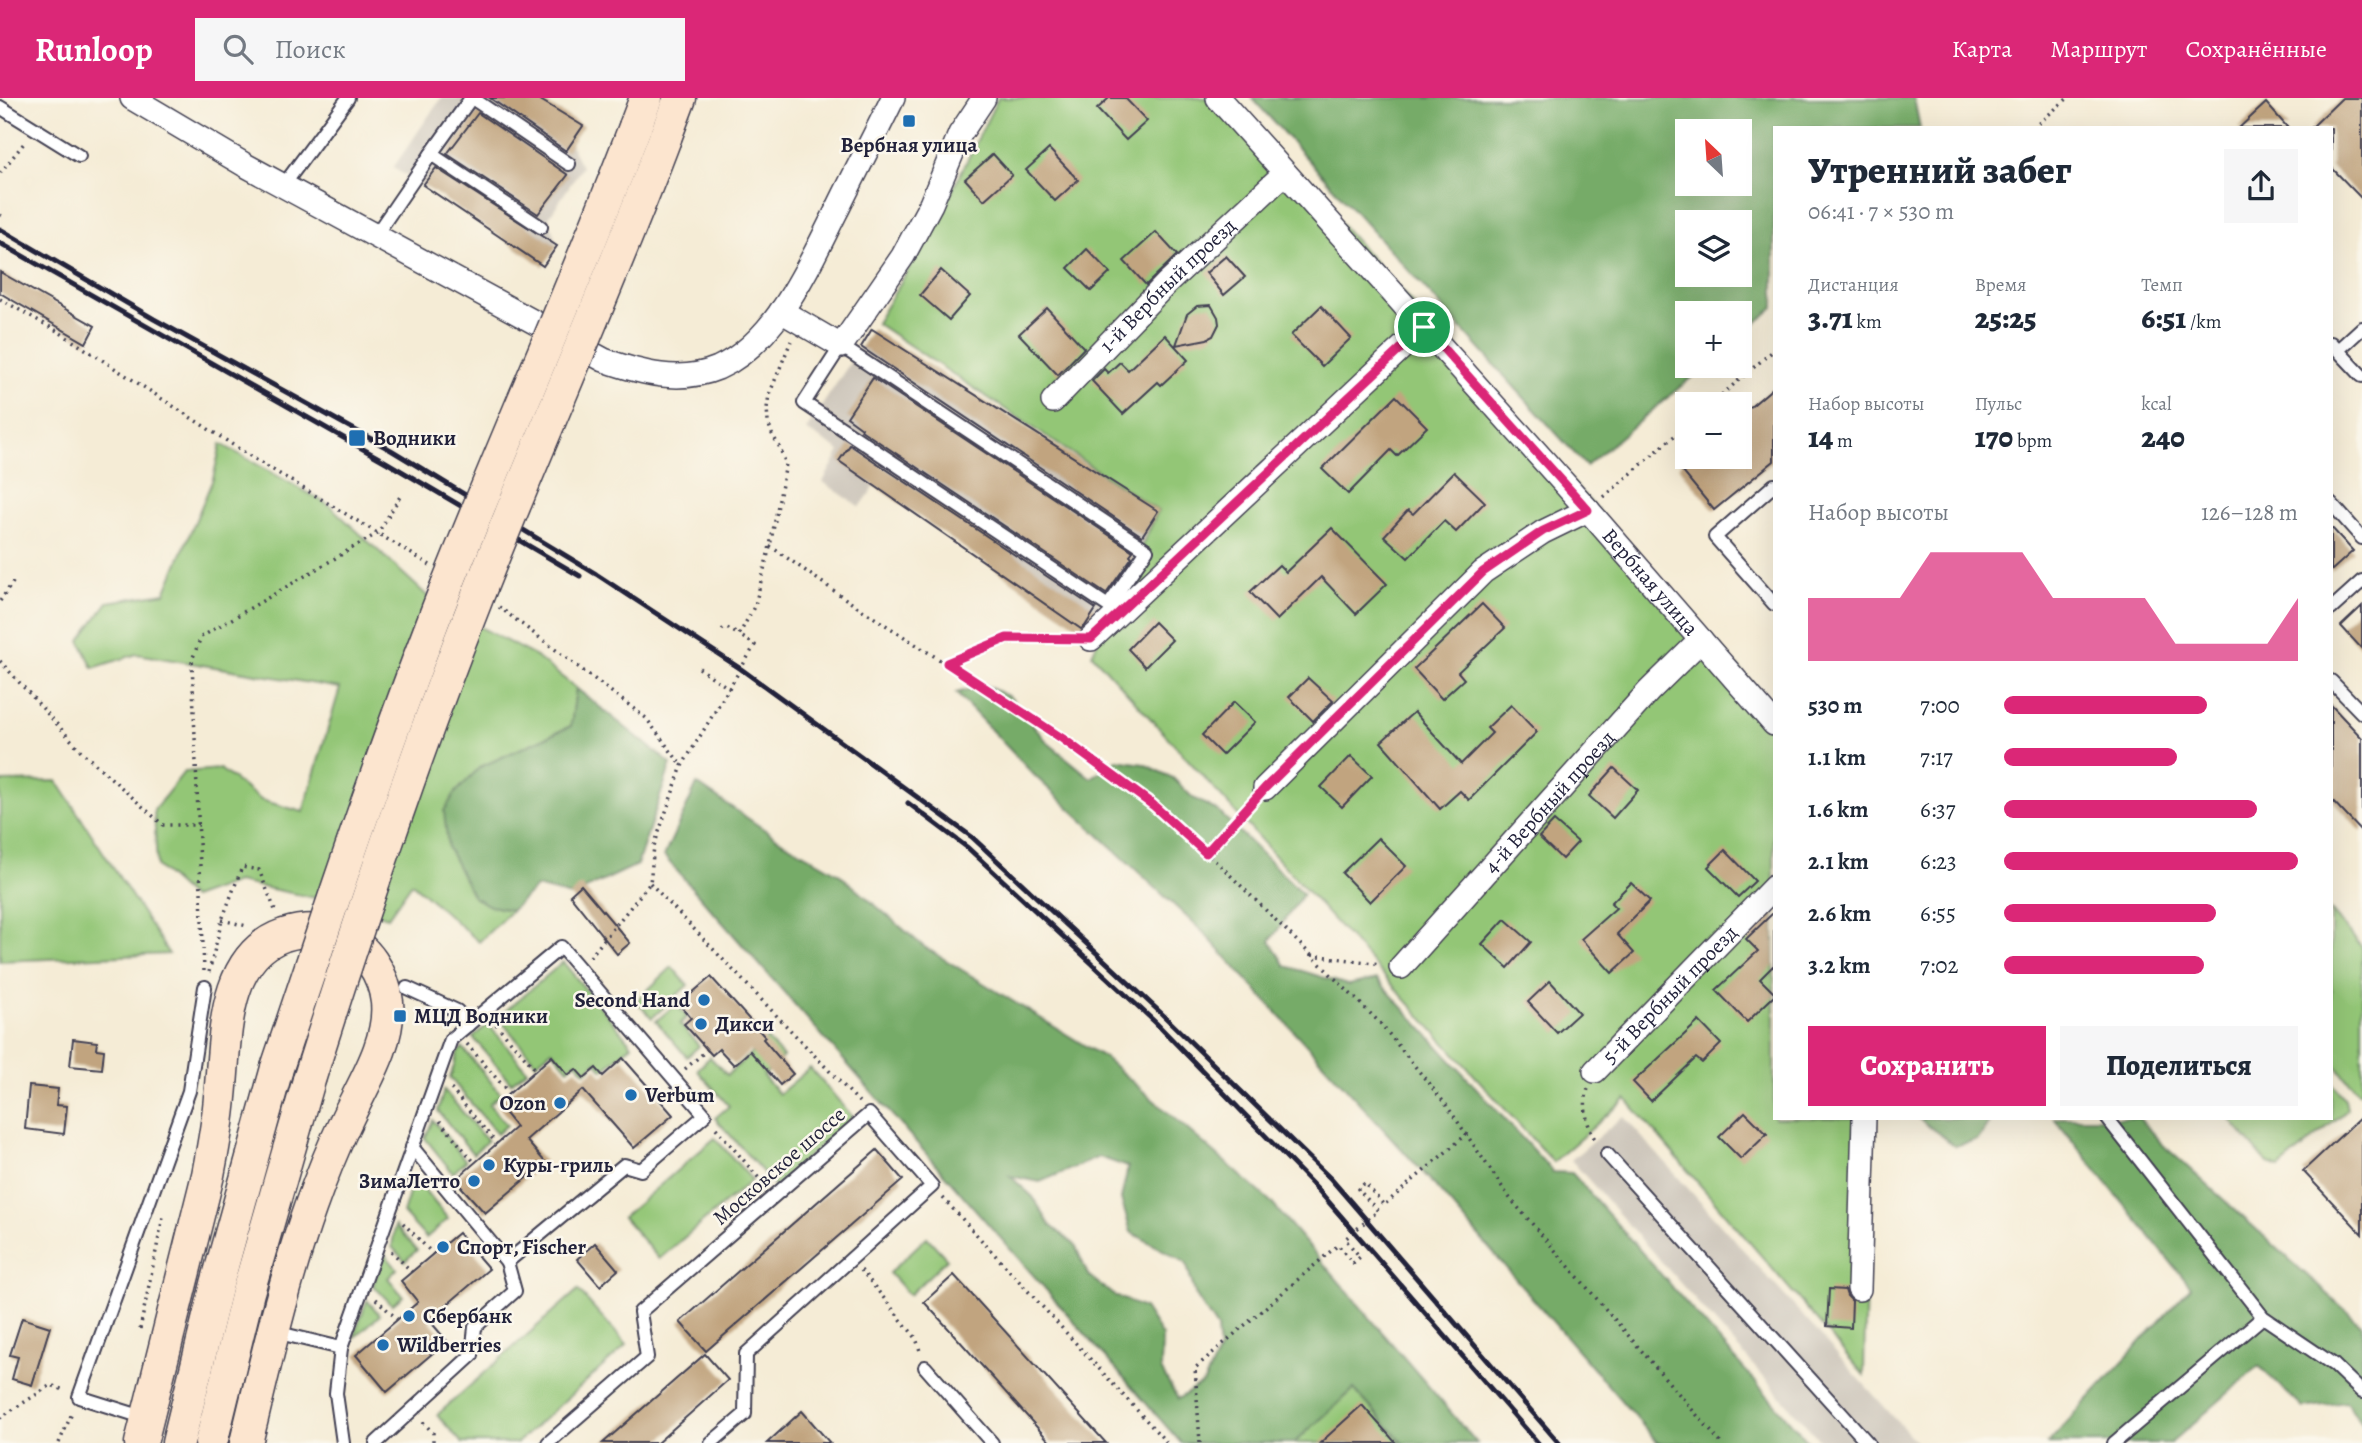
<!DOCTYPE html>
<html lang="ru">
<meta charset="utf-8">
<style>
body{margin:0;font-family:Alegreya,serif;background:#f6f6f7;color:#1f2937;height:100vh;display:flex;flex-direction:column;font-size:26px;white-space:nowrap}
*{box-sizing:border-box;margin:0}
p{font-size:23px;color:#747a83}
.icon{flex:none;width:38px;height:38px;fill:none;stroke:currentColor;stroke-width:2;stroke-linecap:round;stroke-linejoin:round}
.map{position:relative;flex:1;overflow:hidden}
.panel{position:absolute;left:1773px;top:28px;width:560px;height:994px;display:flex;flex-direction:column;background:#fff;border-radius:0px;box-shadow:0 7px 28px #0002}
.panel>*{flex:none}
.needle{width:46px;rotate:335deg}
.controls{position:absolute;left:1675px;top:21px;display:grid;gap:14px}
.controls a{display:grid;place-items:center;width:77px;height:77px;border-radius:0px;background:#fff;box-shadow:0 7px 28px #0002;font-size:35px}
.pin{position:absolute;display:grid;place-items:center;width:60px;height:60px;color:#fff;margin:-30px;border:4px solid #fff;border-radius:50%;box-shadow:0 2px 7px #0007}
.round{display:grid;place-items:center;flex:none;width:74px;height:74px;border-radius:0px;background:#f6f6f7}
.head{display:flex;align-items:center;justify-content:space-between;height:119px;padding:0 35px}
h1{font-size:38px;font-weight:800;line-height:52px}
.figures{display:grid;grid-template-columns:repeat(3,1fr);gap:10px;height:119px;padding:7px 35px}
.figures div{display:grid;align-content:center}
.figures b{font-size:30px;font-weight:800}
.figures small{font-size:19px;font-weight:400}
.figures p{font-size:19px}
.chart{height:196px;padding:14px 35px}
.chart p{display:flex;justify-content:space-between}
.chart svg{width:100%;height:126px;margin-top:7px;fill:#db2777;opacity:.7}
.primary-button{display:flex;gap:14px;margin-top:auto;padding:14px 35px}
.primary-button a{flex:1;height:80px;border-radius:0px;background:#db2777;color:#fff;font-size:28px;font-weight:800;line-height:80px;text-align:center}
.primary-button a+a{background:#f6f6f7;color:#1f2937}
ul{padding:0 35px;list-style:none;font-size:23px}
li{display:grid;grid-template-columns:112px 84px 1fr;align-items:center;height:52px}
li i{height:18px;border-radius:9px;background:#db2777}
header{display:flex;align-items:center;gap:42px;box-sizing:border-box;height:98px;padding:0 35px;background:#db2777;color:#fff}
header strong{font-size:33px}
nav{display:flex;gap:38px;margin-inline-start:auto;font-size:24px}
.search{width:490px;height:63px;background:#f6f6f7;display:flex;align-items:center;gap:18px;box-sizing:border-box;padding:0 24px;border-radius:0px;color:#747a83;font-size:26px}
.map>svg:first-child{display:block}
.industrial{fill:#cac3b8}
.green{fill:#93c676;stroke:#5a7458;stroke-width:2}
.forest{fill:#76ab67;stroke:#4c6651;stroke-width:2;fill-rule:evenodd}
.building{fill:#c1a47f}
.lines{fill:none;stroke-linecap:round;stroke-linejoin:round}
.lane-casing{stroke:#424052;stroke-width:16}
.street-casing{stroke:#424052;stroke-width:26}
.secondary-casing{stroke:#424052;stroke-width:35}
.path{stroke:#424052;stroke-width:3.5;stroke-dasharray:2 5;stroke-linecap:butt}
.lane{stroke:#fff;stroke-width:12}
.street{stroke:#fff;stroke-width:23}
.secondary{stroke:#fce5cf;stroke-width:32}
.rail{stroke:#22223b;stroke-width:5}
.secondary-bridge-casing{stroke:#424052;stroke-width:35;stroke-linecap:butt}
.secondary-bridge{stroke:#fce5cf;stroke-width:32}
.route-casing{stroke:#fff;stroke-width:14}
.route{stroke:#db2777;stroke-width:9}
.poi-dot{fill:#1f6fb2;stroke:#fbf7ec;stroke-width:2.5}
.labels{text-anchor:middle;stroke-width:5;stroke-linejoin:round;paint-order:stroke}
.poi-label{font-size:21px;font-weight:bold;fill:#22223b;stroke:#fbf7ec;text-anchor:start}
.street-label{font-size:21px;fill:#22223b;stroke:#fbf7ec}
</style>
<header>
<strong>Runloop</strong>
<div class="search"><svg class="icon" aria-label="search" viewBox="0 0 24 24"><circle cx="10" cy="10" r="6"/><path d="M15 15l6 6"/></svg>Поиск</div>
<nav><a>Карта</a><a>Маршрут</a><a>Сохранённые</a></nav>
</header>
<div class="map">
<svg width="2362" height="1345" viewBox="0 0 2362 1345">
<rect width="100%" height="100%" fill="#fbf7ec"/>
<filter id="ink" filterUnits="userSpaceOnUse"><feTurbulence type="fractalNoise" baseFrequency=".0143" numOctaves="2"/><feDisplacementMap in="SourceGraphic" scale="14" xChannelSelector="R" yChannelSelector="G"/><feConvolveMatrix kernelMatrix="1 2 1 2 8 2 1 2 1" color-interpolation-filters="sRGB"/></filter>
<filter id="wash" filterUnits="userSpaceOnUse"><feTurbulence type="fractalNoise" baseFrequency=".00686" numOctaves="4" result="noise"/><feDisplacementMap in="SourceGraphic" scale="28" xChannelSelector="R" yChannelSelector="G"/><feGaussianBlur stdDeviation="1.57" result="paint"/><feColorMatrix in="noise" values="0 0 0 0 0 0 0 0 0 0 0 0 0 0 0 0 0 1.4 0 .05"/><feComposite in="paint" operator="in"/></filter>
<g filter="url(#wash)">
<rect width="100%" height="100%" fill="#f5ecd6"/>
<g class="industrial">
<path d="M441,0H537L570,46L582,69L549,119L557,148L543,168L423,87L393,70Z"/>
<path d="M872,231L1158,413L1146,431L1162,442L1108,521L1095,513L1082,531L875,388L860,409L823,384L840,353L806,332Z"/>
<path d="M1623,1018L1917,1345H1822L1571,1062Z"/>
</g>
<g class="green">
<path d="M998,0H1228L1774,609V1020H1869L1864,1277L1626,1001L1553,1064L1092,556L1158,413L876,225L933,131Z"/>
<path d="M221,346L329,407L436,506L535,558L576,590L571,628L480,669L490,808L512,812L479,844L412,785L388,819L345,806L237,784L192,800L157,768L154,712L184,674L220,671L261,702L303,714L340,590L137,556L93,570L80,542L108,504L165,495L213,381Z"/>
<path d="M57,683L169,856L0,863V684Z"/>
<path d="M2331,813L2362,849V993L2359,995L2331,962Z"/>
<path d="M563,864L632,947L603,972L596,964L585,974L576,964L568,971L552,952L536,965L498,919Z"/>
<path d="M672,869L688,887L652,920L636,903Z"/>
<path d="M676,906L687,919L680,926L699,948L687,959L656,923Z"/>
<path d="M488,926L527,972L511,985L473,939Z"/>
<path d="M767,941L783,959L763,978L779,996L810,970L853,1019L775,1088L715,1020L729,1008L697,972L710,959L727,977Z"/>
<path d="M463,950L501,996L489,1006L507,1027L497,1036L450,980L458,954Z"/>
<path d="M2331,984L2345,1001L2347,1012L2279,1070L2268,1066L2229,1020H2331Z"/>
<path d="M444,992L487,1043L473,1056L438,1013Z"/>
<path d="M433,1022L466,1063L453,1075L425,1040Z"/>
<path d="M715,1040L752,1082L659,1161L623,1119Z"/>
<path d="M414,1079L448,1121L426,1140L403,1115Z"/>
<path d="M395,1128L417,1152L405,1163L392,1149Z"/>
<path d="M927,1139L947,1161L909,1197L889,1175Z"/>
<path d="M385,1156L397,1171L388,1180L403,1198L392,1207L373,1187Z"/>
<path d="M578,1192L627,1247L517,1345H462L437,1317Z"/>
<path d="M367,1202L380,1217L353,1241Z"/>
<path d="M1354,1291L1403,1345H1294Z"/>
</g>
<g class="forest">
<path d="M1252,0H1914L1920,30H1774V209L1740,239V215H1687V268H1705L1586,368ZM1687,33H1740V86H1687ZM1687,124H1740V177H1687Z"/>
<path d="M984,587L1010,599L1048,645L1091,680L1117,662L1144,666L1173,680L1193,700L1218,713L1303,796L1270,843L1286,868L1348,887L1377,881L1553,1074L1572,1075L1809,1345H1658L1430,1082L1203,834L1035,678L956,595Z"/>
<path d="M576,590L671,666L637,767L571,798L536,789L512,812L490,808L473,799L448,750L444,713L455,695L480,669L571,628Z"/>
<path d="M697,686L780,742L839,776L923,848L1105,960L1270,1103L1477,1345H1403L1354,1291L1294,1345H1181L664,758ZM1099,1059L1128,1069L1121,1101L1131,1134L1186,1165L1196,1198L1217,1230L1219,1253L1204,1284L1178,1301L1161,1272L1162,1238L1144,1210L1113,1197L1088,1177L1075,1147L1050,1127L1033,1099L1010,1078L1040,1084Z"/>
<path d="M1918,1020H1992L1978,1042L1955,1048Z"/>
<path d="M2054,1020H2139L2161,1045L2362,1227V1325L2346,1304L2303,1310L2259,1268L2171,1345H2048L2191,1189Z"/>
</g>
<g id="blocks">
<g class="building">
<path d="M490,0H537L583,28L566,53Z"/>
<path d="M1109,0H1125L1147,23L1126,42L1097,11Z"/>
<path d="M2342,0H2362V101L2331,69V30H2311Z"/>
<path d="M2266,5L2288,30H2239Z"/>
<path d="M478,15L568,77L538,116L447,56Z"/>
<path d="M1049,51L1078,82L1055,103L1026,72Z"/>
<path d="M993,56L1012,77L984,102L965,81Z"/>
<path d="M436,70L557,148L543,168L423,87Z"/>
<path d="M1156,134L1177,157L1146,187L1124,163Z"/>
<path d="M1087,151L1110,175L1091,193L1068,170Z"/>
<path d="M1226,158L1245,179L1224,197L1206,175Z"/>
<path d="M941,172L970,198L949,222L920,197Z"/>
<path d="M0,174L95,228L86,245L0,195Z"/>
<path d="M1211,207L1218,219L1219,226L1213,238L1207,241L1176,247L1187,216L1197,208Z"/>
<path d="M1321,208L1351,240L1322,268L1291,237Z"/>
<path d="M1047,210L1084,250L1058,277L1019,236Z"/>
<path d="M872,231L1158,413L1142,438L861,249Z"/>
<path d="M1165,237L1188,262L1161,287L1158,284L1123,316L1092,283L1104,271L1108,275L1120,264L1128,272Z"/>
<path d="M873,280L1133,453L1130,457L1132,459L1106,496L861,332L862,330L847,319Z"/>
<path d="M1774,289V363L1714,412L1678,368L1690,359H1740V318Z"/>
<path d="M1396,298L1427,329L1397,358L1391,352L1348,396L1322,371Z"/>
<path d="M850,347L1096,511L1085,528L1081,531L839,363Z"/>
<path d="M1454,374L1485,404L1456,434L1444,423L1408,460L1384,438L1408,412L1413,416Z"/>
<path d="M2331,429L2353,453L2331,473Z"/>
<path d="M1332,430L1387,486L1356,516L1321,479L1277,522L1250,494L1279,467L1286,474Z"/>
<path d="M1482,506L1505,530L1458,574L1464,581L1442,601L1414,571Z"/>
<path d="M2362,508V551L2341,528Z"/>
<path d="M1154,524L1172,542L1145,569L1128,551Z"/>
<path d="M1308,580L1333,603L1313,623L1289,599Z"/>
<path d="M1234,604L1255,624L1222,657L1202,637Z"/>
<path d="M1511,607L1537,634L1469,702L1460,693L1440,711L1381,644L1414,614L1461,666L1492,635L1487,630Z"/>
<path d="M2331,607L2362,640V734L2331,701Z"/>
<path d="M1351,658L1372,678L1342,709L1321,689Z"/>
<path d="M1614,670L1638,692L1613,720L1589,698Z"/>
<path d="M1554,723L1578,744L1562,761L1539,739Z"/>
<path d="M1378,740L1406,768L1370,804L1342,775Z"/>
<path d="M1725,752L1755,783L1738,799L1708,769Z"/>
<path d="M1631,785L1650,803L1617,836L1634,855L1612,875L1581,841L1616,810L1611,805Z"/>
<path d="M581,787L630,845L617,856L570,797Z"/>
<path d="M1774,814V870L1773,868L1760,881L1774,895V898L1747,924L1716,892L1758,853L1746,841Z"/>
<path d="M1505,821L1531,844L1508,870L1482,846Z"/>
<path d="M711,879L765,939L763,941L793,976L780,987L750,953L734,967L719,951L712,957L684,926L691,920L679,906Z"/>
<path d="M1550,883L1579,915L1557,935L1528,904Z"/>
<path d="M1699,923L1721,946L1702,965L1696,960L1651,1003L1633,984Z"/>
<path d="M73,941L97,944L96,951L104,952L102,971L70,968Z"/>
<path d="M552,958L568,977L576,971L584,980L596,970L603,978L623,960L673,1017L634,1050L583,992L526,1042L545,1064L485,1115L455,1082L516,1029L497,1006Z"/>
<path d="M29,988L58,991L56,1007L67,1008L64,1036L25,1031Z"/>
<path d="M1745,1014L1767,1036L1741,1061L1719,1039Z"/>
<path d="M2362,1018V1136L2303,1073Z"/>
<path d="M877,1052L903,1082L706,1253L680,1224Z"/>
<path d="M458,1135L489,1171L429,1222L447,1243L387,1294L356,1257L418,1204L401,1183Z"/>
<path d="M595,1145L618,1172L600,1188L577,1161Z"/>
<path d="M954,1177L1106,1345H1051L948,1230L924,1204Z"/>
<path d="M1829,1191L1845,1192L1847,1198L1852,1203L1851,1230L1827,1228Z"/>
<path d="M22,1220L50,1229L32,1287L12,1281L18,1259L10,1257Z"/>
<path d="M705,1256L728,1282L657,1345H603Z"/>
<path d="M1362,1307L1396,1345H1320Z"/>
<path d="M802,1313L830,1345H767Z"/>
</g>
</g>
</g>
<g filter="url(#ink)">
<use href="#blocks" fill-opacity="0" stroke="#424052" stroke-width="2"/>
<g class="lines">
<defs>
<g id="lane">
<path d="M472,0L569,66"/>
<path d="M0,9L79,58"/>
<path d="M431,56L471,0"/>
<path d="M283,88L348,0"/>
<path d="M375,138L431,56L541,129"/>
<path d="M2331,245L2362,278"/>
<path d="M841,248L1147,452L1108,508L804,305Z"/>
<path d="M2338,252L2362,230"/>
<path d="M1774,387L1715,439L1774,506"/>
<path d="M2331,405L2362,440"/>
<path d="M2331,511L2362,483"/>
<path d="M2331,583L2362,615"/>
<path d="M407,890L457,913L468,927"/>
<path d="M2107,1020L2263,1219L2334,1267L2362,1294"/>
<path d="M412,1049L507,1164"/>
<path d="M1607,1056L1868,1345"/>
<path d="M275,1234L341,1250"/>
<path d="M925,1269L992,1345"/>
<path d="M146,1320L79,1299L189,993L205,889"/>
<path d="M343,1345L336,1295L341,1250L451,941L561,849L705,1017L641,1072L624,1067L507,1164L515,1193L475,1229L472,1257L376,1345"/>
<path d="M548,1345L647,1259L640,1214L869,1016L932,1088L746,1256L745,1316L711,1345"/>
<path d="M2114,1345L2263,1219"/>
</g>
<g id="street">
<path d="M132,0L245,67L604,262C641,275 680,286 718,270C778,243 810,164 838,110C856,73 875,37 893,0"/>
<path id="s1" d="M1218,0L1588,412L1774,626"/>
<path d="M781,213L841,248L903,158L931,106L960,36L984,0"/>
<path id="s2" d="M1053,303L1166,186L1285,75"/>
<path d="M1091,541L1424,229"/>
<path d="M1265,690L1483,474L1543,434L1588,412"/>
<path id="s3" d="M1401,869L1649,593L1701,542"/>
<path id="s4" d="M1595,973L1774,789"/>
<path d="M1859,1191L1864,1020"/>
</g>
<g id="secondary">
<path d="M635,29L646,0"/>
<path d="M665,40L680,0"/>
<path d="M141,1345L208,1077C213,1051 218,1026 220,999C226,945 220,859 284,837C303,831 321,830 340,838C366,848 384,876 387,904C391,946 361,989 344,1027C331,1054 320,1082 310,1110C283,1186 265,1267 246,1345"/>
<path d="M178,1345L217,1186L277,970"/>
<path d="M211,1345L248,1194L309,982"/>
</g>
</defs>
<use href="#lane" class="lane-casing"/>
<use href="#street" class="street-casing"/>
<use href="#secondary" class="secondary-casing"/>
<g class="path">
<path d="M2033,30L2068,0"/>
<path d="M0,75L25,44"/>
<path d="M0,117L2,118"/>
<path d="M0,201L59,234L250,358L430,467"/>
<path d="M1711,306L1774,252"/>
<path d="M1604,399L1687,327"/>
<path d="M770,448L853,506L1063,641L1153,707L1225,772L1380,925L1447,1008L1509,1099L1721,1345"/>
<path d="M0,503L16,480"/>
<path d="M499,509L646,620L682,668"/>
<path d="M722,532L725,529L739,537"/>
<path d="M0,563L82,654L163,727H199"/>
<path d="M948,565L1007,540L1072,541"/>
<path d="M699,570L730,591"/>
<path d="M1206,755L1252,705"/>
<path d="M650,785L859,1004"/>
<path d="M222,822L247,828"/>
<path d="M1312,857L1381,866"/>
<path d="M590,859L650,785L654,748L682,668L755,547L739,537L755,507L770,448L786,366L779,348L772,336L768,324L767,310L769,297L791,243"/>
<path d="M204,873L192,562L201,539L378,435L401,397"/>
<path d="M209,874L222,822L242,769L259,772L275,812"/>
<path d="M496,926L536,972"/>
<path d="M467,946L509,995"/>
<path d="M685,971L707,952"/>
<path d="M451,991L497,1046"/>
<path d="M1588,991C1582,1006 1587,1031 1597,1044"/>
<path d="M440,1023L475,1065"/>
<path d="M716,1030L763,1085"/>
<path d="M943,1100L1167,1345"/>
<path d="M403,1125L433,1156"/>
<path d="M391,1153L412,1174"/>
<path d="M861,1172L916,1240L920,1253"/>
<path d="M376,1201L397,1221"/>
<path d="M140,1231L163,1119"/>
<path d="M0,1320L51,1287L64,1292"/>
<path d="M423,1324L433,1335V1345"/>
<path d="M59,1345L73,1313"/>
<path d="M1200,1345L1195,1270L1338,1147L1353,1165L1360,1159L1345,1141L1378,1113L1358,1091L1365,1085L1384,1107L1467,1036"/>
</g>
<use href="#lane" class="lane"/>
<use href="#street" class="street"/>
<use href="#secondary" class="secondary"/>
<g class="rail">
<path d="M0,131L154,221L391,352L596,476L741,571L972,739L1162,916L1331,1081L1559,1345"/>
<path d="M0,145L386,364L580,478"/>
<path d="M908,705L968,750L1156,925L1320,1094L1538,1345"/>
</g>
<defs>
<g id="secondary-bridge">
<path d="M277,970C331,809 384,648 446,490C507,336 576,185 635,29"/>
<path d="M309,982C360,820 414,659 476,502C537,347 606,196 665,40"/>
</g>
</defs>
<use href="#secondary-bridge" class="secondary-bridge-casing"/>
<use href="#secondary-bridge" class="secondary-bridge"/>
</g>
</g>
<g class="lines" filter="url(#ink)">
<defs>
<path id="route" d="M1424,229L1588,412L1543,433L1483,474L1265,690L1206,755L1153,707L1063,641L947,565L1007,540L1091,541Z"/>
</defs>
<use href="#route" class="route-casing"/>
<use href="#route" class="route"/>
</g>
<g class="poi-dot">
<rect x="902" y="16" width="14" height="14" rx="3.5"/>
<rect x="348" y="331" width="18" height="18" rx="3.5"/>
<circle cx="704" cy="902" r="7"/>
<rect x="393" y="911" width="14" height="14" rx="3.5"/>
<circle cx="701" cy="926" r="7"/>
<circle cx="631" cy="997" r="7"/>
<circle cx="560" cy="1005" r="7"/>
<circle cx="489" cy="1067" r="7"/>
<circle cx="474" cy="1083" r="7"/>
<circle cx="443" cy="1149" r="7"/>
<circle cx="409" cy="1218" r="7"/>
<circle cx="383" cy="1247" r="7"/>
</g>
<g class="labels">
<g class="poi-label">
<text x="909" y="54" text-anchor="middle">Вербная улица</text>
<text x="373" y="347">Водники</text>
<text x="690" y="909" text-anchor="end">Second Hand</text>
<text x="414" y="925">МЦД Водники</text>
<text x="715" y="933">Дикси</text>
<text x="645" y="1004">Verbum</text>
<text x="546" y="1012" text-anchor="end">Ozon</text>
<text x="503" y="1074">Куры-гриль</text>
<text x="460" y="1090" text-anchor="end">ЗимаЛетто</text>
<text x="457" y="1156">Спорт, Fischer</text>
<text x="423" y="1225">Сбербанк</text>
<text x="397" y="1254">Wildberries</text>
</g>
<g class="street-label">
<text dy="7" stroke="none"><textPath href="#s2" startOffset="163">1-й Вербный проезд</textPath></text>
<text dy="7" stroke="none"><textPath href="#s1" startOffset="649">Вербная улица</textPath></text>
<text dy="7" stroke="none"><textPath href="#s3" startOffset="222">4-й Вербный проезд</textPath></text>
<text dy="7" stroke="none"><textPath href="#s4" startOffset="107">5-й Вербный проезд</textPath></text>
<text transform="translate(779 1068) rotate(-41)" y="7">Московское шоссе</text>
</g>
</g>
</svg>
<div class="controls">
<a><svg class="needle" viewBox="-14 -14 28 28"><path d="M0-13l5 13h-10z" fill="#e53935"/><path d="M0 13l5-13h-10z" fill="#747a83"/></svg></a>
<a><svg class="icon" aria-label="layers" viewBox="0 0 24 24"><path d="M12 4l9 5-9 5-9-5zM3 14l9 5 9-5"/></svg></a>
<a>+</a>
<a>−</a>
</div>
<div class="pin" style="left:1424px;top:229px;background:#1e9e55"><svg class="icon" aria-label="arrive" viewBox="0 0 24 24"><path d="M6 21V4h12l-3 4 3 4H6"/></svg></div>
<section class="panel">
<div class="head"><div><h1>Утренний забег</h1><p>06:41 · 7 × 530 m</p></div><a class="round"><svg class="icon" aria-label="share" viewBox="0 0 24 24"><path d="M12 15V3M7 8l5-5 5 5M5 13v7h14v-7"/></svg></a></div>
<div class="figures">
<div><p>Дистанция</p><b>3.71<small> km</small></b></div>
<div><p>Время</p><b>25:25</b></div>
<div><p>Темп</p><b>6:51<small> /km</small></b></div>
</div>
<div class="figures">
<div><p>Набор высоты</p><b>14<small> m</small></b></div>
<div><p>Пульс</p><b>170<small> bpm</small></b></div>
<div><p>kcal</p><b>240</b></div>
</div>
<div class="chart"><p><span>Набор высоты</span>126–128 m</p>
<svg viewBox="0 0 160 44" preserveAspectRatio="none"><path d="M0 44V22L10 22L20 22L30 22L40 6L50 6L60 6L70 6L80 22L90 22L100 22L110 22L120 38L130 38L140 38L150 38L160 22V44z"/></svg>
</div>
<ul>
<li><b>530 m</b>7:00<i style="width:69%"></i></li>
<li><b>1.1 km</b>7:17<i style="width:59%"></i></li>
<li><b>1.6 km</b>6:37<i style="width:86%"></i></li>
<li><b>2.1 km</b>6:23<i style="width:100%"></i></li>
<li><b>2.6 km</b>6:55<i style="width:72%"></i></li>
<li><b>3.2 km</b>7:02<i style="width:68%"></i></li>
</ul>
<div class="primary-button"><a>Сохранить</a><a>Поделиться</a></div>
</section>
</div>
